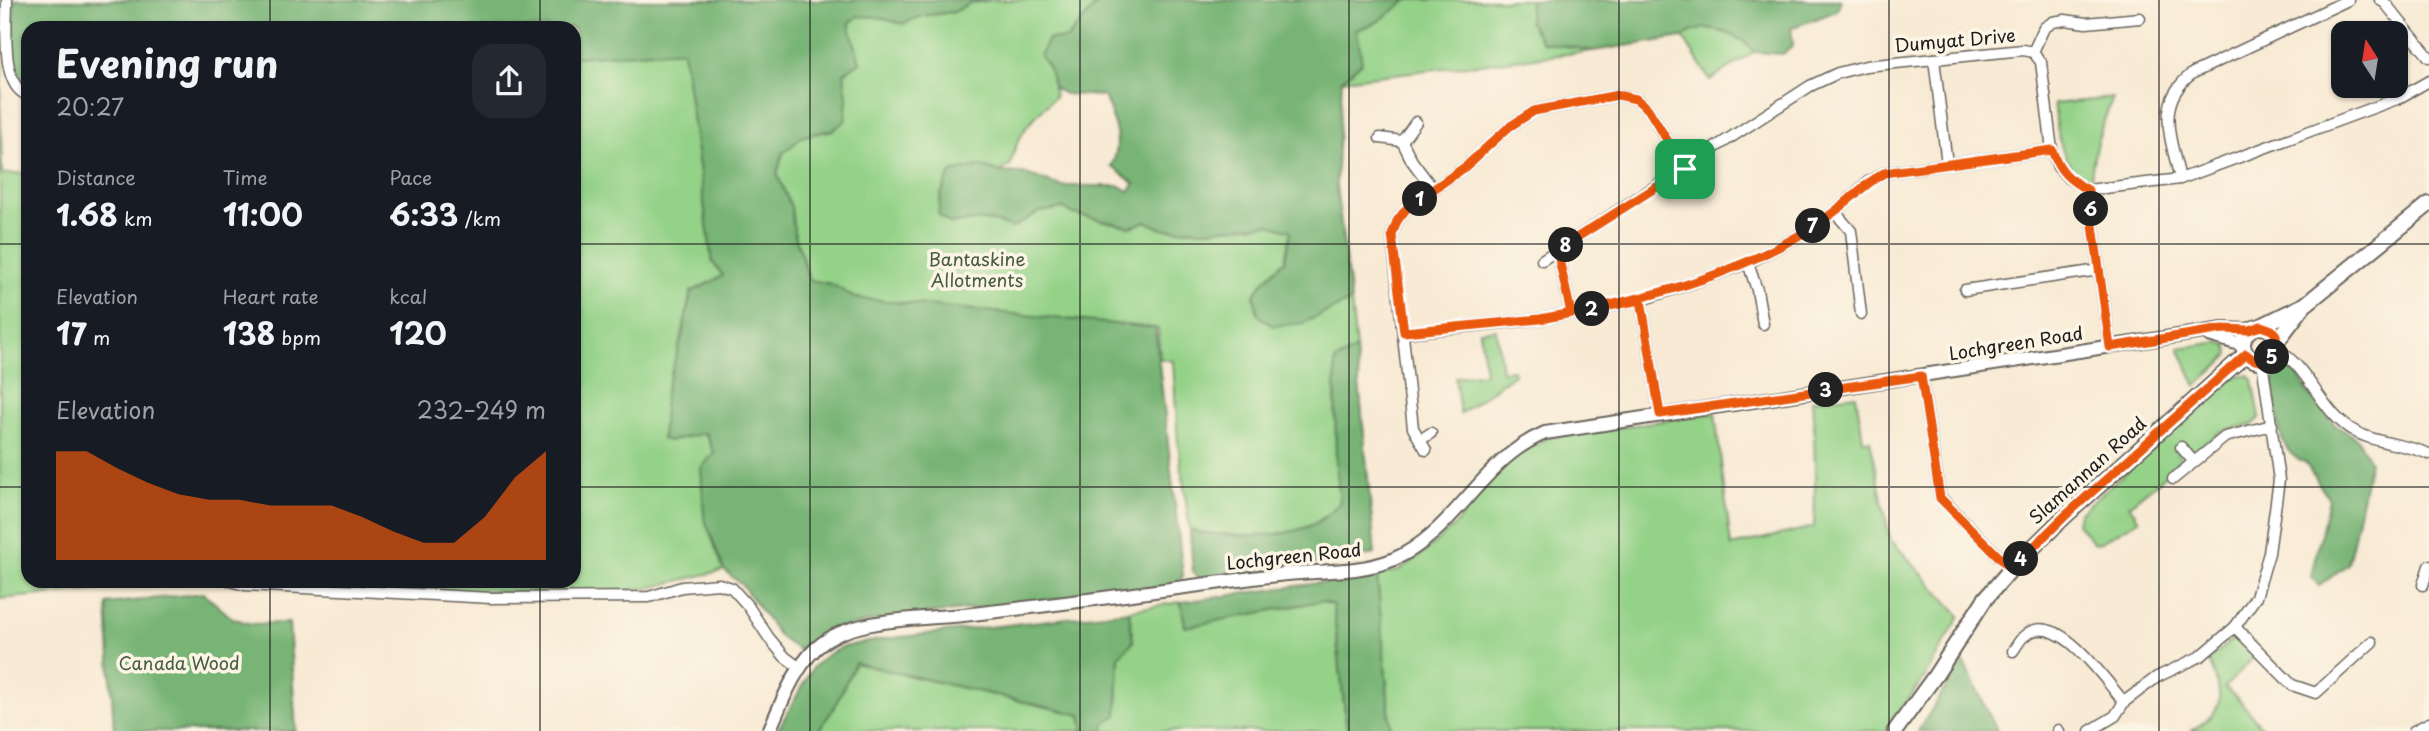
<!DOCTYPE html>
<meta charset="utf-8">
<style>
body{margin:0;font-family:"Playpen Sans",sans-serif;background:#242831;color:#f1f3f6;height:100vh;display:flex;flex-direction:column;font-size:26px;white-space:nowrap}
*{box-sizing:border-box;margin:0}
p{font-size:23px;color:#9ea1a6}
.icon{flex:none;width:38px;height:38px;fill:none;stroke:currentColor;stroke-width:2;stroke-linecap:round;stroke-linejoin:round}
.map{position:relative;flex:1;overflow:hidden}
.side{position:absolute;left:21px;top:21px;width:560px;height:567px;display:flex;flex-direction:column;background:#171b24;border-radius:21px;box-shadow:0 2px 5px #0004}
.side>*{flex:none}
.needle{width:46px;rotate:348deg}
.tools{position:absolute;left:2331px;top:21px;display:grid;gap:14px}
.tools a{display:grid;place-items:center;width:77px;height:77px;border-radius:14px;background:#171b24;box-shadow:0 2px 5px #0004;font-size:35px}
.pin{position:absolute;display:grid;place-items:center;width:60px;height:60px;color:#fff;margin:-30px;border-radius:14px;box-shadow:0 4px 10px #0006}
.km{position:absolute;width:35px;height:35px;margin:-18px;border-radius:50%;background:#222;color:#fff;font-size:19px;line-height:35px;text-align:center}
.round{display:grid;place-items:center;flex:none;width:74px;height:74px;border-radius:21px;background:#242831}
.overview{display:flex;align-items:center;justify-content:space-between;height:119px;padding:0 35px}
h1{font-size:38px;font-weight:700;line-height:52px}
.stats{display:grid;grid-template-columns:repeat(3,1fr);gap:10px;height:119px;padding:7px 35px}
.stats div{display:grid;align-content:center}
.stats b{font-size:30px;font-weight:700}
.stats small{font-size:19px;font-weight:400}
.stats p{font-size:19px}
.chart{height:196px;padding:14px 35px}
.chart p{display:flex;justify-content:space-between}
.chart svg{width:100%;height:126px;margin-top:7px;fill:#ea580c;opacity:.7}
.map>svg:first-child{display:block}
.green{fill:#94d288;stroke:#587752;stroke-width:2}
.forest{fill:#77b474;stroke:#4a6848;stroke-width:2}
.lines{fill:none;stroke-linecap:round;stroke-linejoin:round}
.minor-casing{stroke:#69645c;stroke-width:13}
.tertiary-casing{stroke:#69645c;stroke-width:16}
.secondary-casing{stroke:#69645c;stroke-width:18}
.minor{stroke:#fff;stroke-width:10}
.tertiary{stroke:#fff;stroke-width:12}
.secondary{stroke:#fff;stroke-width:14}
.route-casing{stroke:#fff;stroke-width:14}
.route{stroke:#ea580c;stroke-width:9}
.grid{fill:none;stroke:#1c1c1c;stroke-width:2;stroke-opacity:0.55}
.labels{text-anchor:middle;stroke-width:7;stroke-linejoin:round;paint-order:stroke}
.street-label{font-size:18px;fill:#1c1c1c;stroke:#fcf5e5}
.park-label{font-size:18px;fill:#465c42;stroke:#fcf5e5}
</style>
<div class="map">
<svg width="2429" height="731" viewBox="0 0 2429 731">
<rect width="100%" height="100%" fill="#fcf5e5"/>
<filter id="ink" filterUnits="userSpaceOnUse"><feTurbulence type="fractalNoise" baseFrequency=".0143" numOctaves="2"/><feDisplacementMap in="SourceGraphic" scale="14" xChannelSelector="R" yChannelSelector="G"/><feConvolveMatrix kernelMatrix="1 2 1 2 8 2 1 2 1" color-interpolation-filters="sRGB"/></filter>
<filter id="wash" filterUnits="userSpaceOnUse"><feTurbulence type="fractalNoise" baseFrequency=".00686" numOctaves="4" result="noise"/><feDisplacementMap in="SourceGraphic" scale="28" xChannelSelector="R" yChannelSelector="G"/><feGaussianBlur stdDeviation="1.57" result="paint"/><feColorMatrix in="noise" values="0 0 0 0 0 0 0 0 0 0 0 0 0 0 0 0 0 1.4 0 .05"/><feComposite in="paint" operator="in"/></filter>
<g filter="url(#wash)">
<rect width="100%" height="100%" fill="#f8ead4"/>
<g class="green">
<path d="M0,0L3,45L0,104L2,174L28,173V581H195L0,599Z"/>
<path d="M990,0H1100L1067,39H1048L1040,56L1049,68L1055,97C1032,119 1017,133 1010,166L999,172L978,166L951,172L950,224C974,220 990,218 1012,228L1039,212L1064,208L1074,214L1131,227L1146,221L1162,229L1205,230L1270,224L1291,230L1285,260L1263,282L1254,295L1258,315L1303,323L1351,301L1356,349L1335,361L1336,463L1340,503C1332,510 1323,519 1314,524C1276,542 1230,536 1190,531L1178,443L1173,361L1160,359L1158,329L855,298L831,284L809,280L794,232L791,207L777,174L783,153L803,136L833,130L847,98L844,73L860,62L849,24L858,16L878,17L903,24L922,16L954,12L968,4Z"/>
<path d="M1408,0H1530L1529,22L1542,42L1593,51L1342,80L1350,71L1357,30L1377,22Z"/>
<path d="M1704,28C1724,32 1741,35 1754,52L1710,80L1683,37L1691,32Z"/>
<path d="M683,50L712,261L723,276L691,292L682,336L690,435L705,433L714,453L704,517L724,570L649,588L601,594L426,590L424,581H574V57Z"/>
<path d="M2113,98C2101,126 2093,150 2091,180C2060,169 2057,132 2054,104Z"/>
<path d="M1496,329L1502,371L1513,370L1514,374L1460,414L1455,377L1485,373L1480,331Z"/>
<path d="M2219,342L2228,345L2229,355L2196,386L2179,348Z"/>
<path d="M2242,375H2249L2253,380L2260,417L2254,424L2222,431L2193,454L2183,443L2175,450L2184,461L2129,505L2139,520L2101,542L2094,543L2077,524L2079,513L2235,377Z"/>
<path d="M1856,395L1863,440H1870L1890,539L1960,616L1924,678L1885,731H1391L1377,575L1398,571L1420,556L1456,524L1486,484L1508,460L1547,438L1715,413L1731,546L1735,545L1814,527C1816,484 1815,443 1812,400Z"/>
<path d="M303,581H414L416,588Z"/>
<path d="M1321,601L1333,605L1347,731H1104V724L1117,715L1119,656L1133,642L1129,610L1181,602L1185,626Z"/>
<path d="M2232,640L2240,641L2255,656L2225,687L2241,702L2265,731H2191C2228,709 2223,695 2208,659Z"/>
<path d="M854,663L1082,715L1084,731H818L834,708Z"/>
</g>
<g class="forest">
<path d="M14,0H990L968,4L954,12L922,16L903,24L878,17L858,16L849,23L860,62L844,73L847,98L845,121L833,130L803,136L783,153L777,174L791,207L794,232L809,280L831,284L855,298L1155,328L1183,576L1176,585L877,620L831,631L816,637L800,651L780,637L742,585L724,570L704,517L701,468L714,453L706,433L669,441L662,439L665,393L682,336L691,292L723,276L712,261L683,50L574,57V28H28V87L16,81L13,61Z"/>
<path d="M1100,0H1408L1377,22L1357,30L1362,62L1342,80L1336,185L1351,301L1303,323L1273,326L1258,315L1254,295L1263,282L1285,260L1291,231L1269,224L1205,230L1162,229L1146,221L1131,227L1074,214L1064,208L1039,212L1012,228C990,218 974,220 950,224L938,214L941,194L951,172L978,166L999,172L1023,173L1061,186H1120L1129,191L1135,184L1111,166C1124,144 1113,118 1104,96L1065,94L1054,88L1049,68L1040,56L1048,39H1067Z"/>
<path d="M1530,0H1841L1837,11L1791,28L1793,45L1783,54L1754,52L1748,45L1732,34L1704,28L1691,32L1683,37L1593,51L1542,42L1529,22Z"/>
<path d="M1356,349L1375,554L1246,575L1199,578L1193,573L1190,531C1230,536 1276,541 1314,524C1323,520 1332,510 1340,503L1336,463L1335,361Z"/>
<path d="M2294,368L2309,394L2335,425L2358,439L2370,462L2348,564L2319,586L2311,576L2329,499L2305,462C2275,453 2277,410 2273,383L2275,374L2283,369Z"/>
<path d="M1377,575L1391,731H1347L1333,605L1321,601L1185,627L1181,602Z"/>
<path d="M203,593L232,618L251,624L289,623L296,731H114L107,604Z"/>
<path d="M1129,611L1133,642L1119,656L1117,715L1104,724V731H1084L1081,715L855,663L834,708L818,731H777L813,667L825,656L842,647L884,639Z"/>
<path d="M1963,661L1997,731H1918Z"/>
</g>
</g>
<g filter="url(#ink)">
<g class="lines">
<defs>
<g id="minor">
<path d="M7,0C7,25 0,87 28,95"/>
<path d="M2380,0L2385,3L2429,57"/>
<path d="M2033,52L2044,28L2053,22L2065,20L2086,23L2140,18"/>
<path d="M1934,59L1947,164"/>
<path d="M1380,138L1402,141L1416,122"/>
<path d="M1402,141L1412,161L1433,189"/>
<path d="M2180,179C2171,138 2154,102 2193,73L2348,0"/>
<path d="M2088,190L2110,347"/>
<path d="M1835,212L1851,231L1861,314"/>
<path d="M1557,250L1571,313"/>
<path d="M1542,260L1810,86L1838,73L1866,66L2023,50L2033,52L2041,62L2052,150L2058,167L2068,178L2088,190L2180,179L2397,99L2429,81"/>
<path d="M1748,263L1757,290L1763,324"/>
<path d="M1965,290L2099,270"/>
<path d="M1641,300L1660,414"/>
<path d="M1404,333L1540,319L1641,300L1695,282L1748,263L1795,238L1835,212L1868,182L1884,173L2052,150"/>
<path d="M2278,348C2284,354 2292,360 2298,367C2317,389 2329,418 2356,432C2378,444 2406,444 2429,454"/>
<path d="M1921,375L1940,497L2011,569"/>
<path d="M1420,440L1413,428L1392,235L1397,221L1407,208L1465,167L1509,127L1534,111L1618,95L1636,99L1648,109L1685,169"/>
<path d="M2181,447L2194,462"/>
<path d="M1426,450L1420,440L1431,433"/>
<path d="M2173,479L2225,437L2272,425"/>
<path d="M230,581L245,585L491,598L649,597L682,587L719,584L732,588L748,606L769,638L785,657L800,668"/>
<path d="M2423,585L2429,566"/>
<path d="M2235,627L2292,685L2316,693L2372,642"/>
<path d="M2013,651C2016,647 2019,641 2023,637C2056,606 2104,679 2124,702"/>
<path d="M2058,730L2059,731"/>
<path d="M2090,731L2115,716L2124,702L2157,677L2201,656L2235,627L2256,597L2269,553L2279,480L2262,361"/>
<path d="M2414,731L2429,723"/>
</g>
<g id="tertiary">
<path d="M2209,335L2243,345"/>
<path d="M769,731C782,702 797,660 824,642C857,618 922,619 963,615C1068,604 1172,588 1277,575C1314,570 1357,574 1392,560C1456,533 1480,460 1545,433L2223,329L2249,330"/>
</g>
<g id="secondary">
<path d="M2261,326L2306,304L2429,204"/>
<circle cx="2260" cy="344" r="17"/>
<path d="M2278,340L2303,307"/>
<path d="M1895,731L1935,676L1985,599L2011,569L2065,516L2246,354"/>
</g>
</defs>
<use href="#minor" class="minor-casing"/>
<use href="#tertiary" class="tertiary-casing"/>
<use href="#secondary" class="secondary-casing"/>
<use href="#minor" class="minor"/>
<use href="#tertiary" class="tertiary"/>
<use href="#secondary" class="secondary"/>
</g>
</g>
<g class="lines" filter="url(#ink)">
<defs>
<path id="route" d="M1685,169L1648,109L1636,99L1618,95L1534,111L1509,127L1465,167L1407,208L1397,221L1392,235L1404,332L1540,319L1641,300L1660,414L1921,376L1940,498L2011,569L2065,516L2246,354C2257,365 2271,363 2278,348L2276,335L2272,330L2261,326L2249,330L2223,329L2110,347L2088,190C2069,180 2059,171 2052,150L1884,173C1864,184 1851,199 1834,212C1821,222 1807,231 1793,239C1724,278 1648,298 1571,313L1557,250L1685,169"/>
</defs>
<use href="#route" class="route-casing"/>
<use href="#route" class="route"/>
</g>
<path class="grid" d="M270,0V28M540,0V28M810,0V731M1080,0V731M1349,0V731M1619,0V731M1889,0V731M2159,0V731M0,244H28M574,244H2429M0,487H28M574,487H2429M270,581V731M540,581V731"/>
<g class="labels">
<g class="street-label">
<text transform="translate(1955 41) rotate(-5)" y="6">Dumyat Drive</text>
<text transform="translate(2016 344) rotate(-9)" y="6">Lochgreen Road</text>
<text transform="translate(2088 471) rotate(-42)" y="6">Slamannan Road</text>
<text transform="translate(1294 557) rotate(-6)" y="6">Lochgreen Road</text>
</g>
<g class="park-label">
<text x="977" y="266">Bantaskine<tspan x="977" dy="21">Allotments</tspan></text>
<text x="179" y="670">Canada Wood</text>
</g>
</g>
</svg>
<div class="tools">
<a><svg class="needle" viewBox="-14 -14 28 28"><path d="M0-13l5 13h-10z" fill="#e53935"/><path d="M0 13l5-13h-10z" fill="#9ea1a6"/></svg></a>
</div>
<div class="pin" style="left:1685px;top:169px;background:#1e9e55"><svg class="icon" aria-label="arrive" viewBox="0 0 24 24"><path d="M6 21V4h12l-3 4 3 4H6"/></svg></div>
<b class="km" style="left:1420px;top:199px">1</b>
<b class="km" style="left:1592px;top:309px">2</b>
<b class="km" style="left:1826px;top:390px">3</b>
<b class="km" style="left:2021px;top:559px">4</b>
<b class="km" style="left:2272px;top:357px">5</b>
<b class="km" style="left:2091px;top:209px">6</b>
<b class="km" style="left:1813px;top:226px">7</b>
<b class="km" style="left:1566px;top:245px">8</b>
<section class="side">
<div class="overview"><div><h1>Evening run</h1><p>20:27</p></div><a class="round"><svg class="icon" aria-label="share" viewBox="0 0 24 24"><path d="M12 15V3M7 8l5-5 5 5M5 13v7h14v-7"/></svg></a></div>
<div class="stats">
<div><p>Distance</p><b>1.68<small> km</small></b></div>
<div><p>Time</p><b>11:00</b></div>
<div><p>Pace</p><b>6:33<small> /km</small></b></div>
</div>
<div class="stats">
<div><p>Elevation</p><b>17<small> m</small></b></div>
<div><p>Heart rate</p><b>138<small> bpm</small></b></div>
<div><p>kcal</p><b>120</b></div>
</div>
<div class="chart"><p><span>Elevation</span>232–249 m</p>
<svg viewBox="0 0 160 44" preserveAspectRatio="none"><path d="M0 44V6L10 6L20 12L30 17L40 21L50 23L60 23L70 25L80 25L90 25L100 29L110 34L120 38L130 38L140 29L150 15L160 6V44z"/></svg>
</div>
</section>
</div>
